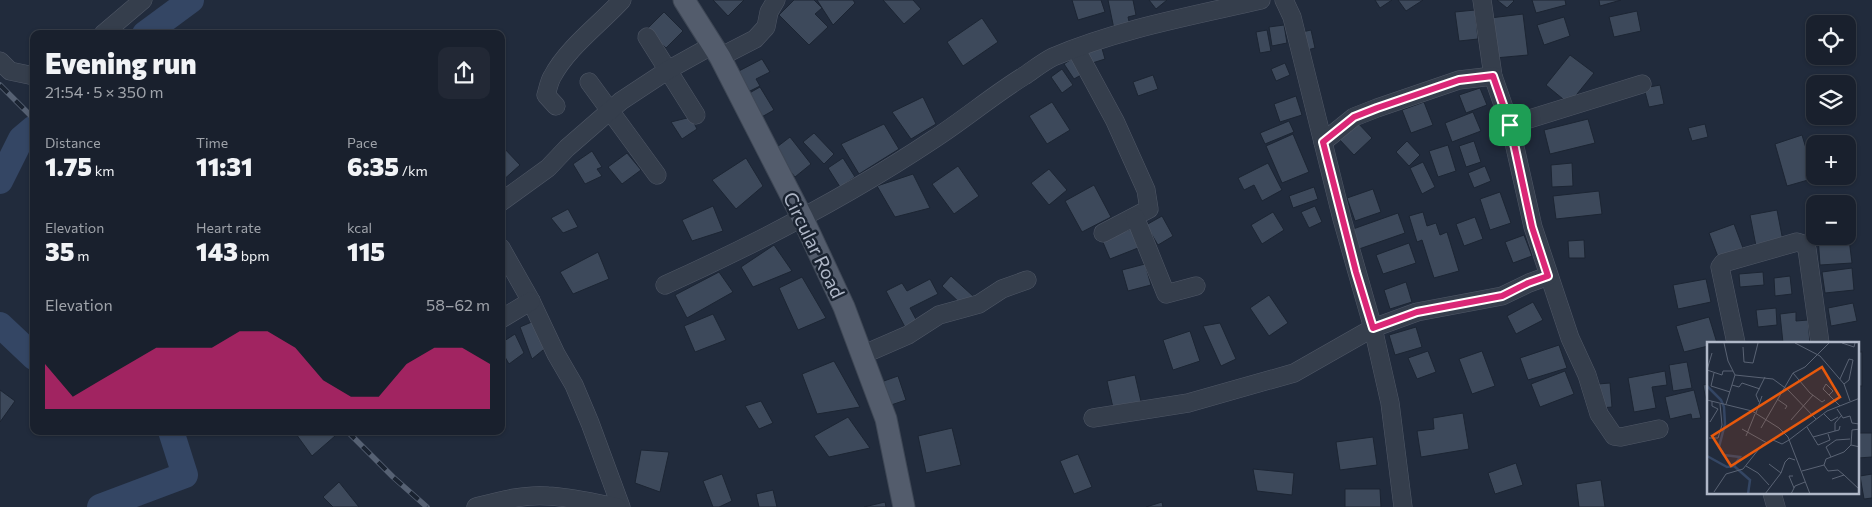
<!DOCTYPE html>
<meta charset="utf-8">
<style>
body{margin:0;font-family:Commissioner,sans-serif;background:#222835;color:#f1f3f6;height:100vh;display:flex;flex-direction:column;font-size:19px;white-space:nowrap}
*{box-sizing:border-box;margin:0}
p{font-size:16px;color:#9fa3aa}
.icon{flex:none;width:28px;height:28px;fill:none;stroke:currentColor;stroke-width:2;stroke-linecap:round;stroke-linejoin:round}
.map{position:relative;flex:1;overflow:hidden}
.side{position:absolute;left:30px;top:30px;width:475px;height:405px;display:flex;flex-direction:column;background:#19202d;border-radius:10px;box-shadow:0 1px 4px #0004,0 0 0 1px #373e49}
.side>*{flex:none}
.tools{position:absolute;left:1806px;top:15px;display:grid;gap:10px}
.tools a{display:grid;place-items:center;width:50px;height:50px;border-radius:10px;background:#19202d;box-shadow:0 1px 4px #0004,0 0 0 1px #373e49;font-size:25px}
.pin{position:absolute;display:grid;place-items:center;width:42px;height:42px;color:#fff;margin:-21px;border-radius:10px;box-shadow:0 2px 8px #0006}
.round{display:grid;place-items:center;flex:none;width:52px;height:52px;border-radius:10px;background:#222835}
.summary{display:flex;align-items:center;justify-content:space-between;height:85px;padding:0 15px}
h1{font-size:28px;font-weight:800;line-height:38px}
.metrics{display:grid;grid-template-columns:repeat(3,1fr);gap:8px;height:85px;padding:5px 15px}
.metrics div{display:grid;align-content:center}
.metrics b{font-size:25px;font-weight:800}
.metrics small{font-size:14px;font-weight:400}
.metrics p{font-size:14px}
.chart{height:140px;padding:10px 15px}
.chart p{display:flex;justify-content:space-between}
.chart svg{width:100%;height:90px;margin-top:5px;fill:#db2777;opacity:.7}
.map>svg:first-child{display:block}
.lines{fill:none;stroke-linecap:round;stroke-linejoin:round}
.river{stroke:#344664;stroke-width:26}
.building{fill:#3d495b;stroke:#1c2533}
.minor-casing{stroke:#505867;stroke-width:19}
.major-casing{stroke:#3e4755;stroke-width:23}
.minor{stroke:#353e4c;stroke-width:18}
.major{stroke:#535c6c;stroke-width:21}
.rail-casing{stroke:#566173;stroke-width:5.5}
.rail{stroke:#1a2331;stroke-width:4;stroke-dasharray:11;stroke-linecap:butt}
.route-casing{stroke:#fff;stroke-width:10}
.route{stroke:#db2777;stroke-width:6}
.labels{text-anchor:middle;stroke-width:5;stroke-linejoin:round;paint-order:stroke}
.street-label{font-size:19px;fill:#b0b8c8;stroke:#1a2331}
.inset-river{fill:none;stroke:#344664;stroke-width:2.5}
.inset-road{fill:none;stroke:#5a6374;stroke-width:1}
.view{fill:#e8590c;fill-opacity:0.15;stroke:#e8590c;stroke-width:2.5}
.inset-edge{fill:none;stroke:#b0b8c8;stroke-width:2.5}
</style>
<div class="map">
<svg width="1872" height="507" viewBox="0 0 1872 507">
<rect width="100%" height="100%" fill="#212b3c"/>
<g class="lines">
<g class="river">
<path d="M145,34L191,0"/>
<path d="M0,181L21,139L34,128"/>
<path d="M0,325L34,357"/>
<path d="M100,507L185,475L171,431"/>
</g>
</g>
<g class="building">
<path d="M713,0H744L728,16Z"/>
<path d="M794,0H814L822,8L815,14L828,27L809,45L779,15Z"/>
<path d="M817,0H853L855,3L833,25Z"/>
<path d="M883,0H913L921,9L904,24Z"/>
<path d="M1072,0H1101L1105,12L1078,20Z"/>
<path d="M1108,0H1133L1136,15L1128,17L1130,26L1114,29Z"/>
<path d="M1149,0H1167L1156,9Z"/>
<path d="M1375,0H1392L1380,8Z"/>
<path d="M1398,0H1423L1406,11Z"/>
<path d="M1497,0H1513L1514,1L1507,8Z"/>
<path d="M1532,0H1565L1566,5L1536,13Z"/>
<path d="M1599,0H1621L1600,6Z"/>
<path d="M1475,10L1478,39L1459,41L1455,12Z"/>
<path d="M1637,11L1641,31L1614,37L1609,17Z"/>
<path d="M664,12L683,31L666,48L647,29Z"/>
<path d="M1523,14L1528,55L1495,58L1490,18Z"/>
<path d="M1564,17L1570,36L1544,45L1537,25Z"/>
<path d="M982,18L998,42L963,66L947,42Z"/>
<path d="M1284,25L1287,43L1272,46L1269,27Z"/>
<path d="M1267,30L1271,51L1260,53L1256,32Z"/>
<path d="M1311,30L1315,48L1307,50L1302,32Z"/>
<path d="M1101,45L1105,59L1086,65L1082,51Z"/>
<path d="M1570,55L1594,73L1569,104L1546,85Z"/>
<path d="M1076,56L1081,75L1074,79L1064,64Z"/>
<path d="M762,59L770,72L756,79L760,86L746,93L735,73Z"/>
<path d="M1285,63L1290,75L1276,81L1271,69Z"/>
<path d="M1062,69L1073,85L1062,93L1051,77Z"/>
<path d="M1153,75L1158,89L1138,96L1133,82Z"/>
<path d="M1660,85L1664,104L1649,107L1644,88Z"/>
<path d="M760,87L774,110L760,118L746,95Z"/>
<path d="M1480,88L1487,105L1466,113L1459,95Z"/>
<path d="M1296,96L1302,115L1280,122L1274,104Z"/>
<path d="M923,97L936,124L911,139L892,112Z"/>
<path d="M1052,102L1070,130L1047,144L1029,116Z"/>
<path d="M1424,102L1433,125L1411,133L1402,110Z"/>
<path d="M1473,112L1481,131L1452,142L1445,123Z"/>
<path d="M691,117L697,129L682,139L671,122Z"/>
<path d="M1588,119L1595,143L1550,154L1544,130Z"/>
<path d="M1289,121L1294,132L1265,144L1260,133Z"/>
<path d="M1357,122L1372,138L1354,155L1339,139Z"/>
<path d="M884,124L899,149L859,174L841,144Z"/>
<path d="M1705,124L1708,137L1692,141L1688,128Z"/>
<path d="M814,133L834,154L824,164L803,142Z"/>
<path d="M1293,134L1309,172L1282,183L1266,146Z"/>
<path d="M1802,135L1815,178L1787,186L1775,144Z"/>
<path d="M790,137L811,164L795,177L773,150Z"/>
<path d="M1407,141L1420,155L1409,166L1396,152Z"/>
<path d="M1474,141L1481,162L1466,167L1459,146Z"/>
<path d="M1448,145L1456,171L1438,177L1429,151Z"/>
<path d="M503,147L520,165L501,182V148Z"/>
<path d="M592,151L602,167L597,169L602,176L585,184L573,164Z"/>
<path d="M627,153L641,170L622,184L608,167Z"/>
<path d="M746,158L763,186L736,209L712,180Z"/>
<path d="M843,158L855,177L840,187L828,168Z"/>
<path d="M1423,162L1435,187L1422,194L1410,168Z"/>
<path d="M1268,163L1282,190L1262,201L1254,185L1244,190L1238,178Z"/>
<path d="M1572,163L1573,186L1552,187L1551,165Z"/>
<path d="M958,166L979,196L954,214L932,184Z"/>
<path d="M1485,166L1491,181L1474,188L1468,173Z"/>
<path d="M1049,169L1067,190L1049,205L1031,183Z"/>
<path d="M913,174L930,208L895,217L877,186Z"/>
<path d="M1094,185L1111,217L1082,232L1065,201Z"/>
<path d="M1314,187L1318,199L1293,208L1289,196Z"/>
<path d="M1373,189L1381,212L1355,221L1347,198Z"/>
<path d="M1599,191L1602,214L1556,219L1553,196Z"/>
<path d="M1500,192L1511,223L1490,230L1480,199Z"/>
<path d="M713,206L723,231L692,241L682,220Z"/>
<path d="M1315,206L1322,222L1309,228L1301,212Z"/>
<path d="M568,209L578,227L563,233L551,218Z"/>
<path d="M1777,210L1783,241L1756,246L1750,215Z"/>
<path d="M1273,212L1284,230L1262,244L1251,225Z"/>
<path d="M1423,212L1427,226L1436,223L1440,235L1447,232L1459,271L1434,278L1422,240L1417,242L1409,216Z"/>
<path d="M1398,213L1405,233L1359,249L1353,229Z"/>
<path d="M1162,216L1173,236L1158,245L1146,225Z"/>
<path d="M1475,217L1483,239L1464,246L1456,224Z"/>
<path d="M1734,224L1743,248L1718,257L1709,233Z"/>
<path d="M1131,229L1138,248L1110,259L1102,240Z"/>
<path d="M1848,231L1852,263L1820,265L1818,236H1848Z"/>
<path d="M1524,235L1532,256L1513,263L1505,242Z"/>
<path d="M1584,240L1585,258H1569L1568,241Z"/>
<path d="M1409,243L1416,263L1383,274L1376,255Z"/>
<path d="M774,245L792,271L753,287L741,267Z"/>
<path d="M598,252L609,279L573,294L560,272Z"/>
<path d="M1145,264L1151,285L1128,291L1122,270Z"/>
<path d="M1852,268L1854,290L1825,293L1822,272Z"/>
<path d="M719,272L733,292L687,318L675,295Z"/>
<path d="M1763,272L1764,285L1740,287L1739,274Z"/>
<path d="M951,276L973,296L963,306L942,286Z"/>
<path d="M1790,276L1792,294L1775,296L1774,278Z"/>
<path d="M802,277L826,318L798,330L779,288Z"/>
<path d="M930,279L938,294L910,308L918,323L906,329L886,291L902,283L907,291Z"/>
<path d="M1706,279L1711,302L1678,309L1673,285Z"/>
<path d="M1406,282L1412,302L1390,309L1384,290Z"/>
<path d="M1269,295L1288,323L1269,336L1250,308Z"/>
<path d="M1533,302L1543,320L1516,334L1507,316Z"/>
<path d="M1853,303L1857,321L1831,326L1828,308Z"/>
<path d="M1776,308L1777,325L1758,327L1756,310Z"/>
<path d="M1796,312V321L1808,320L1810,343H1783L1780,314Z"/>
<path d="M713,314L726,340L695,352L684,326Z"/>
<path d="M1709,317L1717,343H1708V346L1684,352L1676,326Z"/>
<path d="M534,321L548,346L532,359L520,327Z"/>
<path d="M1220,323L1236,359L1221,366L1203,326Z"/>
<path d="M1416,327L1422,347L1395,355L1389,335Z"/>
<path d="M1190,331L1200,361L1173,370L1163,340Z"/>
<path d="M515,334L524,353L509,364L501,350V343Z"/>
<path d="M1559,345L1567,368L1528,380L1520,358Z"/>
<path d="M1428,351L1436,372L1417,379L1408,358Z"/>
<path d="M1482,351L1495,386L1472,394L1459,359Z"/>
<rect x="1858" y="352" width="4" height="34"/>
<path d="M834,361L860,407L817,414L802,374Z"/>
<path d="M1687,362L1692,388L1673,391L1669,365Z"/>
<path d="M1565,371L1574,394L1540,407L1531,384Z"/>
<path d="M1665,371L1667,385L1652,387L1656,408L1634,412L1628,378Z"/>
<path d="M1135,375L1142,406L1114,412L1107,381Z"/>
<path d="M898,376L906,400L888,406L881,382Z"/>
<path d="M1610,383L1612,407L1600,408L1598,384Z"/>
<path d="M1708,384V399L1706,400L1703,385Z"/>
<path d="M0,390L15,401L0,422Z"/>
<path d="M1694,390L1701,418L1692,419L1691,414L1670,419L1665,397Z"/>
<path d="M761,401L773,423L759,429L745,406Z"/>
<path d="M1463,413L1469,449L1421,457L1417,431L1434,429L1433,418Z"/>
<path d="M848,417L870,448L829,457L814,436Z"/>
<path d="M952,428L961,465L926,473L918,436Z"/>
<path d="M299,431H331L335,436L312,456L296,434Z"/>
<path d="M1858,433H1872V457L1858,458Z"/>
<path d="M1373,437L1377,465L1340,470L1336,442Z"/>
<path d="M641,450L669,452L660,492L635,483Z"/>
<path d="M1078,454L1092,487L1074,494L1060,461Z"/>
<path d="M1516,463L1523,485L1495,494L1488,473Z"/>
<path d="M1253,469L1294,473L1292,495L1257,491Z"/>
<path d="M722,474L732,501L719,507H713L703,481Z"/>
<path d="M1872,474V498L1864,499L1860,476Z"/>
<path d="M1601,480L1605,507H1579L1576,484Z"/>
<path d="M339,482L359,507H333L323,497Z"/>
<path d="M1345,489H1380L1381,507H1345Z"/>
<path d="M773,490L777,507H759L756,494Z"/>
<path d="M885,502L886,507H864Z"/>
<path d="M1162,502L1163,507H1146Z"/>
</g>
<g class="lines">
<defs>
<g id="minor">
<path d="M1284,0L1292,17L1342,219L1373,328L1390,403L1403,507"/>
<path d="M1482,0L1493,76L1510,125L1533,227L1570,338L1587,375L1599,414L1614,436L1621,437L1659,429"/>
<path d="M103,34L143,0"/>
<path d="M647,37L696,115"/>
<path d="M1076,49L1115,121L1146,190L1149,209L1103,233"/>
<path d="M720,57L755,39L766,27L769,12L776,0"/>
<path d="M0,61L10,71L34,76"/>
<path d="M589,82L657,175"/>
<path d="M556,106L546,95C548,89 549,82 552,77C567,48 600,24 622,0"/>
<path d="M1510,125L1642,84"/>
<path d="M1323,142L1354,117L1377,108L1459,80L1493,76"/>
<path d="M501,202L548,168L567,148L621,101L668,70L713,45"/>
<path d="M1135,217L1166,294L1196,286"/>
<path d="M501,248L531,301L556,354L574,385L590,423L621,507"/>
<path d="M665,285C758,243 850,195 934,139C965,119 993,95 1024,76C1033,70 1043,62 1053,57C1119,29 1191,16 1261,0"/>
<path d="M501,319L531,301"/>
<path d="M1736,343L1720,267L1723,263L1797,242L1803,244L1807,249L1820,343"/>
<path d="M862,355L908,335L939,315L979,304L1002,289L1027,280"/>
<path d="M1093,418L1188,403L1294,373L1373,328L1417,312L1502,296L1529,283L1548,276"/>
<path d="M1772,493L1776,507"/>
<path d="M476,507C499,501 524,494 548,496C571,497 594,503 617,507"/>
</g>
<path id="major" d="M684,0L720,57L802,217L844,307L886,419L904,507"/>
</defs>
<use href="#minor" class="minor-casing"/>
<use href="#major" class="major-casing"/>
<use href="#minor" class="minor"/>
<use href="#major" class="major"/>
<defs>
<g id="rail">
<path d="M0,85L34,119"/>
<path d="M347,431L393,477L427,507"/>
</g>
</defs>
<use href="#rail" class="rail-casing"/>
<use href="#rail" class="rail"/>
</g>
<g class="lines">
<defs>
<path id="route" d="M1493,76L1510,125L1532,227L1548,276L1528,283L1502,296L1417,312L1373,328L1356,272L1323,142L1354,117L1377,108L1459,80Z"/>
</defs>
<use href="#route" class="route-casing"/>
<use href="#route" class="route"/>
</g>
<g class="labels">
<g class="street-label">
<text transform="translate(814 245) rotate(64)" y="7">Circular Road</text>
</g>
</g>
<g transform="translate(1707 342)">
<rect width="152" height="152" fill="#212b3c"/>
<path class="inset-river" d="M0,44L14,58L17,65L18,82L12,105L17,113L33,115L27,124L43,138L41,152M0,114L20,125L27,124"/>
<path class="inset-road" d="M17,1L21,19L28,33L66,37L81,48L109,77M88,1L113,14L137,42L143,59M135,1L147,5L148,1M36,5L37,20L46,21L51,1M5,11L0,28L15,33L16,29H26M7,31L4,44L23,50M86,31L103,51L115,60L118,58M133,37L142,17L146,18L142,38L137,42M25,43L32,45L35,41L53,47M122,53L126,49L119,42L116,47L133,64M70,57L80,64L78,67M0,58L45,69L72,86L81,95L103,152M52,60L49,53L58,35M19,62L28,33M130,67L136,76L143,74L145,81L152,82M49,71L55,54M117,72L124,79L131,75M84,78L106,53M3,80L11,67L5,64V59M133,84L132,88L128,89V81L135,73M100,85L111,103L123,98L121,92M54,86L86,31L98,25L122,1M35,87L60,101M39,94L48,72M106,95L128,89M2,96H11L15,83L13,62M82,98L120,69L153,56M144,103L145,88L153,87M124,115L119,105L129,98L143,97M62,122L74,131M117,123L119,117L137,110L144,103L153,105M117,123L121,129L131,128L137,133M39,124L51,131L62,143M95,129L117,123M86,134H82L87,146M125,137L137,133L153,148M7,150L19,132L36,127L55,103L66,98L75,102L82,98M58,152L74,131L78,120L82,116L88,118M84,152L88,144L98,140"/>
<path class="view" d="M115,25L133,55L24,124L5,94Z"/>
<rect width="152" height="152" class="inset-edge"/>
</g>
</svg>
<div class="tools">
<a><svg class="icon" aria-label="locate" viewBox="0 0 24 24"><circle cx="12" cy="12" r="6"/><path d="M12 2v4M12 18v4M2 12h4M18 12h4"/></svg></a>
<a><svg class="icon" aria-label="layers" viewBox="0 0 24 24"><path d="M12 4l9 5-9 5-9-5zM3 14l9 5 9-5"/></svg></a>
<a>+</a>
<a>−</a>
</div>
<div class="pin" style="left:1510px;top:125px;background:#1e9e55"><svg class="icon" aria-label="arrive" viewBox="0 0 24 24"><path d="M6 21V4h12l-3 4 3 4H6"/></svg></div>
<section class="side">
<div class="summary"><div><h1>Evening run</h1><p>21:54 · 5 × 350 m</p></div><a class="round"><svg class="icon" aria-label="share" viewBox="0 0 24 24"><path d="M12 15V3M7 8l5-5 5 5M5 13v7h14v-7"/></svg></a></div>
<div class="metrics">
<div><p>Distance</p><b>1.75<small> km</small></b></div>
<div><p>Time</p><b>11:31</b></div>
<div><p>Pace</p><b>6:35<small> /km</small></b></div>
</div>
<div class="metrics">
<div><p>Elevation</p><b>35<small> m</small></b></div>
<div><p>Heart rate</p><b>143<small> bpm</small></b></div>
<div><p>kcal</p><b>115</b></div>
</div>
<div class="chart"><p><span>Elevation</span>58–62 m</p>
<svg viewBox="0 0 160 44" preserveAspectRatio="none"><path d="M0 44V22L10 38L20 30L30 22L40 14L50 14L60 14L70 6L80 6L90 14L100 30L110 38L120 38L130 22L140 14L150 14L160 22V44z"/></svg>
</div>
</section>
</div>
